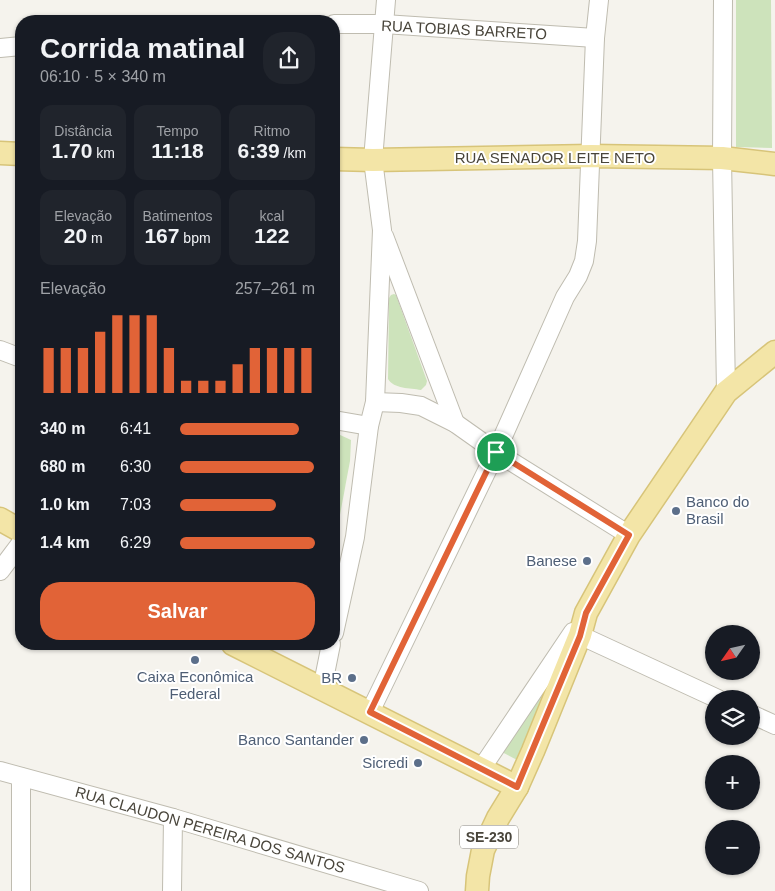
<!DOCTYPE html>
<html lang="pt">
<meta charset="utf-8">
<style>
body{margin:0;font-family:Arial,sans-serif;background:#20242c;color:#f1f3f6;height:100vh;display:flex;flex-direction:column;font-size:19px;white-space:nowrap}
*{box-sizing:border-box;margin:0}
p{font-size:16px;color:#9ea1a6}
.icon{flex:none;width:28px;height:28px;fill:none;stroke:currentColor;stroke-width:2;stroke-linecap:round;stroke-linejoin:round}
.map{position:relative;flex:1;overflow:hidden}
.drawer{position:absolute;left:15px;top:15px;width:325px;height:635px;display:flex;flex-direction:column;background:#171b24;border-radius:20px;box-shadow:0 1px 4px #0004}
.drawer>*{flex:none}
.needle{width:32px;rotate:236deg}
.buttons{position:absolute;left:705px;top:625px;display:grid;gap:10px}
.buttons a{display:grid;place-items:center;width:55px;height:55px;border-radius:50%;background:#171b24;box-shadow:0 1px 4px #0004;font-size:25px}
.pin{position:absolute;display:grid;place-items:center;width:42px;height:42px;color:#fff;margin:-21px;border:2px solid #fff;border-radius:50%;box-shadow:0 1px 5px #0007}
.round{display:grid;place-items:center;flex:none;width:52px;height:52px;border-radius:20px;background:#20242c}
.overview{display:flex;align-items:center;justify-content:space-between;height:85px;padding:0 25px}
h1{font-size:28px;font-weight:600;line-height:38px}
.metrics{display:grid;grid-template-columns:repeat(3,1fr);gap:8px;height:85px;padding:5px 25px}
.metrics div{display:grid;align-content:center;border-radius:12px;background:#20242c;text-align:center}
.metrics b{font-size:21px;font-weight:600}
.metrics small{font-size:14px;font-weight:400}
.metrics p{font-size:14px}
.chart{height:140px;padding:10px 25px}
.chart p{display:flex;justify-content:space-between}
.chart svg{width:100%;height:90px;margin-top:5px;stroke:#e16337;stroke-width:6}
.button{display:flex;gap:10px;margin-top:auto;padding:10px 25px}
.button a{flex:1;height:58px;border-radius:20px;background:#e16337;color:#fff;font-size:20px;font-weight:600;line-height:58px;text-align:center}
ul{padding:0 25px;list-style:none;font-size:16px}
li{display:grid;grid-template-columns:80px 60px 1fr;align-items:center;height:38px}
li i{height:12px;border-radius:6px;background:#e16337}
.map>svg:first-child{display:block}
.green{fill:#cde3bb}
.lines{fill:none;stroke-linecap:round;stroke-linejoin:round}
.minor-casing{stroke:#bfbcb0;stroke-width:20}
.major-casing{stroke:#d7c479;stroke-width:25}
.minor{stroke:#fff;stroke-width:18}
.major{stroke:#f3e5a7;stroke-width:22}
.route-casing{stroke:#fff;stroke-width:10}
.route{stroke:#e16337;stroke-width:6}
.service-dot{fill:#5c6f8a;stroke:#fff;stroke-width:2}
.labels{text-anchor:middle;stroke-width:4;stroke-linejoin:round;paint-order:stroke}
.shield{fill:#fff;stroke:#807d76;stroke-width:1}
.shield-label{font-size:14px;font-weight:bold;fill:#49453b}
.street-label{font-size:15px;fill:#49453b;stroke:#fff}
.service-label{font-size:15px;fill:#4e5e75;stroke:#fff;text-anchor:end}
</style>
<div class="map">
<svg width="775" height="891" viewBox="0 0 775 891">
<rect width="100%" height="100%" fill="#f5f3ed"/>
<g class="green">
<path d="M736,0H771L772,148L736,147Z"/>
<path d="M394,294L396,295L427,381L426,385L421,390C410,388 394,389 388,379L389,298L391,295Z"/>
<path d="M338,434L351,440L350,461L334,547V435Z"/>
<path d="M556,662L519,761L500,751Z"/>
</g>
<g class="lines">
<defs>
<g id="minor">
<path d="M723,0L722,158L726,392"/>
<path d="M334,24H384L595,38"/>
<path d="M0,48L21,46"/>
<path d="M384,236L455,423"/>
<path d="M0,350L21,358"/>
<path d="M375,402L401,403L421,406L455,423L496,452L629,535"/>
<path d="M334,421H340L369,426"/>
<path d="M0,571L21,543"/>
<path d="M334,633L355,537L369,426L375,402L382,230L373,160L386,0"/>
<path d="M322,689L331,644"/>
<path d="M370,712L496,452L565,297L578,276L584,261L587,241L595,38L599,0"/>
<path d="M751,714L775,725"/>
<path d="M481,769L573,632L718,699"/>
<path d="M0,771L173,818L419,891"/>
<path d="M21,891V777"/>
<path d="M172,891L173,818"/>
</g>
<g id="major">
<path d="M0,153L21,154"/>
<path d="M334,159L373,160L591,156L722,158L775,164"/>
<path d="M0,519L21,531"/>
<path d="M233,644L517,787"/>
<path d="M477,891L478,876L483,850L498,818L517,787L533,751L580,635L586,613L629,535L726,392L775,352"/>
</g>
</defs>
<use href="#minor" class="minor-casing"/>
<use href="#major" class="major-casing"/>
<use href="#minor" class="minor"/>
<use href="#major" class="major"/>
</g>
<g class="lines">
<defs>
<path id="route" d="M496,452L629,535L586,613L580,636L517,787L370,712Z"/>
</defs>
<use href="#route" class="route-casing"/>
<use href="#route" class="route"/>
</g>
<g class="service-dot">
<circle cx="676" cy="511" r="5"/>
<circle cx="587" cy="561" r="5"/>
<circle cx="195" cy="660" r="5"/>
<circle cx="352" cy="678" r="5"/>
<circle cx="364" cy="740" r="5"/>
<circle cx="418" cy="763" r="5"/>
</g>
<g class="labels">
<rect class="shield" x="460" y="825.5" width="58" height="23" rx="4"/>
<g class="shield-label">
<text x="489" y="842">SE-230</text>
</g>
<g class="street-label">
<text transform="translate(464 30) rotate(3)" y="5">RUA TOBIAS BARRETO</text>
<text x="555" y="163">RUA SENADOR LEITE NETO</text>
<text transform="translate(210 830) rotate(16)" y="5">RUA CLAUDON PEREIRA DOS SANTOS</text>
</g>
<g class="service-label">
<text x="686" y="507" text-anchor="start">Banco do<tspan x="686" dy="17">Brasil</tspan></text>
<text x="577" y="566">Banese</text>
<text x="195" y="682" text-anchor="middle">Caixa Econômica<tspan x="195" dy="17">Federal</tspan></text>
<text x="342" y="683">BR</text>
<text x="354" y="745">Banco Santander</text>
<text x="408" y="768">Sicredi</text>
</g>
</g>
</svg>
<div class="buttons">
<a><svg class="needle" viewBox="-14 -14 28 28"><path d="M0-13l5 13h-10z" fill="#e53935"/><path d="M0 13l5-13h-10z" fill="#9ea1a6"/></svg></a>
<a><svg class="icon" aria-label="layers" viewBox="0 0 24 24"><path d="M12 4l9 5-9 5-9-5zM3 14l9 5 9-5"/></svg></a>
<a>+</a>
<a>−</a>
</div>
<div class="pin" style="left:496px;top:452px;background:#1e9e55"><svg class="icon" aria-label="arrive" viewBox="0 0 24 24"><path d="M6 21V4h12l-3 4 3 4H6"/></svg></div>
<section class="drawer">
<div class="overview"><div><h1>Corrida matinal</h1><p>06:10 · 5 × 340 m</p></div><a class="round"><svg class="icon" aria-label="share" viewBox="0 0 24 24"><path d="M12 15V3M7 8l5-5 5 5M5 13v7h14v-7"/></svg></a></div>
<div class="metrics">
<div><p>Distância</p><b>1.70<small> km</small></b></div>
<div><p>Tempo</p><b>11:18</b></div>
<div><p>Ritmo</p><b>6:39<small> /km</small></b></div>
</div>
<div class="metrics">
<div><p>Elevação</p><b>20<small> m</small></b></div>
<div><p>Batimentos</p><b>167<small> bpm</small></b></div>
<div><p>kcal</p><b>122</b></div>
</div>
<div class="chart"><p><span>Elevação</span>257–261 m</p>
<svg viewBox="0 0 160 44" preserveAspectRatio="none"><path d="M5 44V22M15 44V22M25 44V22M35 44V14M45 44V6M55 44V6M65 44V6M75 44V22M85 44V38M95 44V38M105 44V38M115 44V30M125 44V22M135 44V22M145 44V22M155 44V22"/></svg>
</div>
<ul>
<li><b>340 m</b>6:41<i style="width:88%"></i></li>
<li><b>680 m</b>6:30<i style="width:99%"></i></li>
<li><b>1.0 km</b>7:03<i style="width:71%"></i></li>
<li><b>1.4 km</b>6:29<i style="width:100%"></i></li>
</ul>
<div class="button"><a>Salvar</a></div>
</section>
</div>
